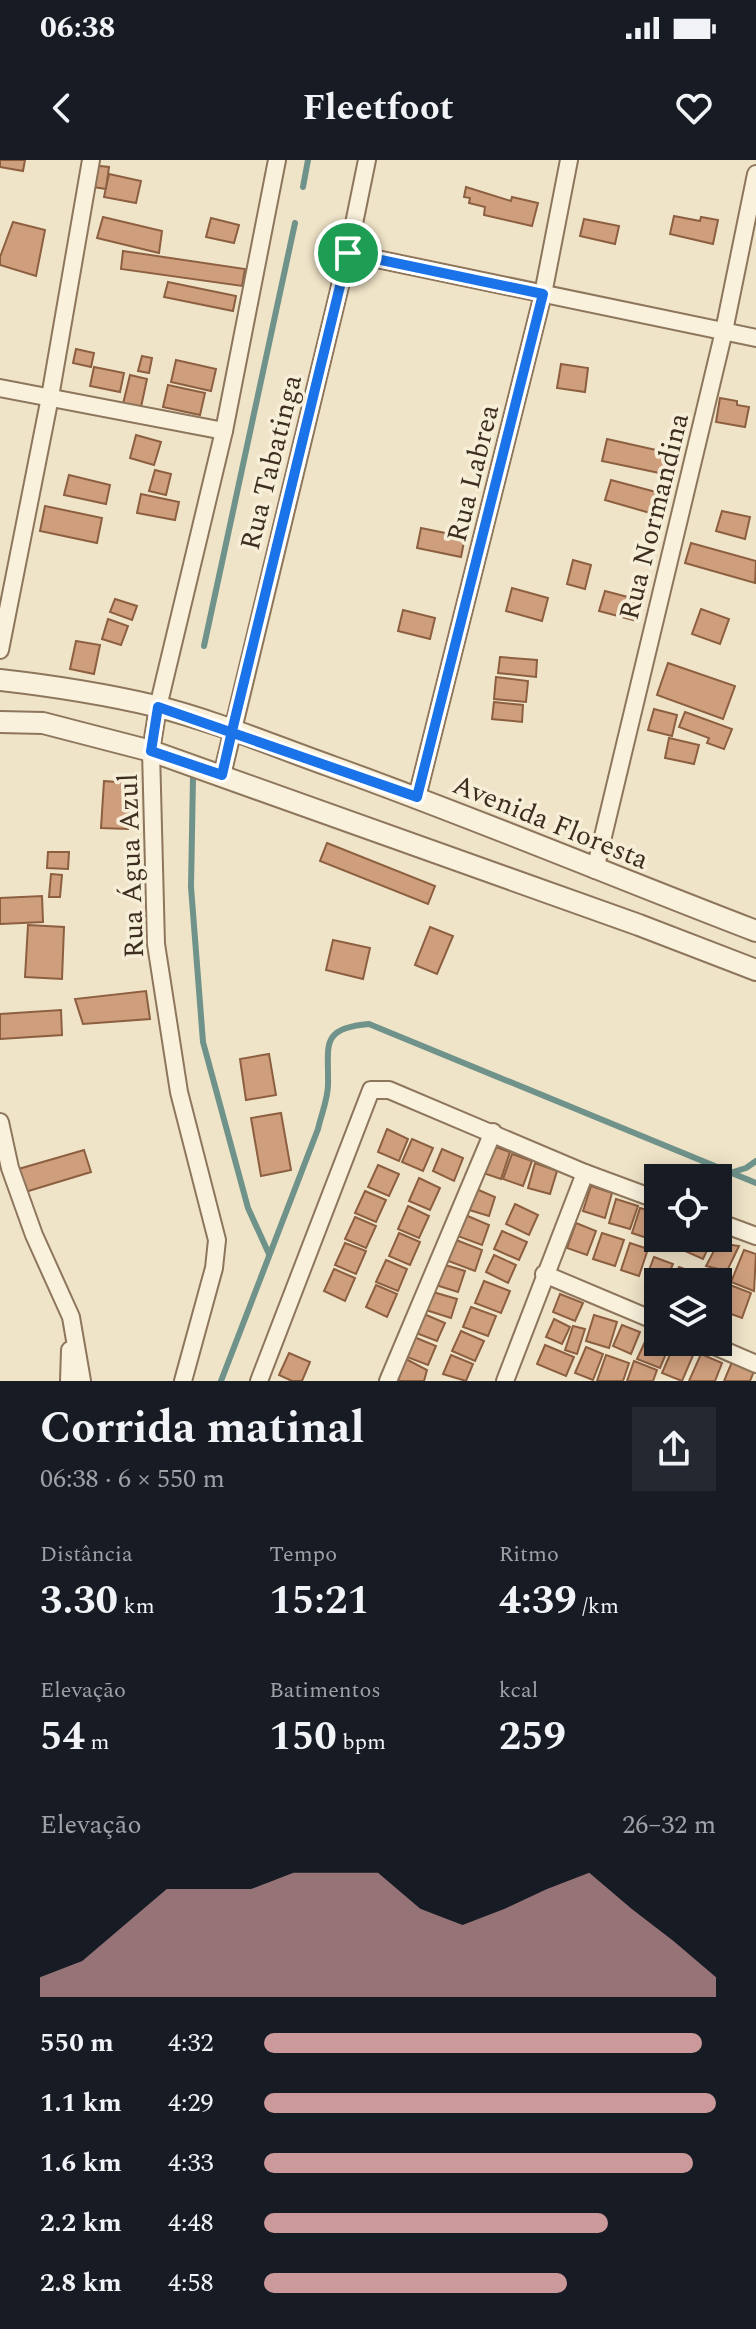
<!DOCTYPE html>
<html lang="pt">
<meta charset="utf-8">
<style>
body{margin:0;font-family:Spectral,serif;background:#242831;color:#f1f3f6;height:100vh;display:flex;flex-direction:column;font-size:30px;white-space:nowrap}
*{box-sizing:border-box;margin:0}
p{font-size:26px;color:#9ea1a6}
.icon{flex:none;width:44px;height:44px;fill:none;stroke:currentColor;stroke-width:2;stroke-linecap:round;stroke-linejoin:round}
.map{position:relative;height:1221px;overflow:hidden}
.panel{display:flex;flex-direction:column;background:#171b24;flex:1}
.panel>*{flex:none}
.tools{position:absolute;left:644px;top:1004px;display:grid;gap:16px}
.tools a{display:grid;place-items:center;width:88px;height:88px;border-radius:0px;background:#171b24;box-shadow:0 4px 20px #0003;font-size:40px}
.pin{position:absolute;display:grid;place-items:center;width:68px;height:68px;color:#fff;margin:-34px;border:4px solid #fff;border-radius:50%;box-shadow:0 2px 8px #0007}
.round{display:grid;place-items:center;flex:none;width:84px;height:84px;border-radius:0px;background:#242831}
.headline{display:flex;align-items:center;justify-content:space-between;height:136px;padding:0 40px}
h1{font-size:44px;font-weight:700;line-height:60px}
.metrics{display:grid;grid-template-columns:repeat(3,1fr);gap:12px;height:136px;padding:8px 40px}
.metrics div{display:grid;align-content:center}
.metrics b{font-size:40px;font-weight:700}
.metrics small{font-size:22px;font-weight:400}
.metrics p{font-size:22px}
.chart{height:224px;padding:16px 40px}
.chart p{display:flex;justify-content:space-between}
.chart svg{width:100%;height:144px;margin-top:8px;fill:#cc999b;opacity:.7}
ul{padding:0 40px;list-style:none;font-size:26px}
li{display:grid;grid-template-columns:128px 96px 1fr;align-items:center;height:60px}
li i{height:20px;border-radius:10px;background:#cc999b}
.status{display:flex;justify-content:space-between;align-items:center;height:56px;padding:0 40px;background:#171b24;direction:ltr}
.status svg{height:22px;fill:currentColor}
header{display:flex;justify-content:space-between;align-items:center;height:104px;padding:0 40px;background:#171b24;font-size:36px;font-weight:700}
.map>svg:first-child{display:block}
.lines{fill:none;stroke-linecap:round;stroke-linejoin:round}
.stream{stroke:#6f938a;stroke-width:6}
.building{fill:#cf9f7d;stroke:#8d5f41;stroke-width:2}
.minor-casing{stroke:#8d765c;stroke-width:20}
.tertiary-casing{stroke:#8d765c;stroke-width:24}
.minor{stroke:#faf1dc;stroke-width:16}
.tertiary{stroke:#faf1dc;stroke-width:20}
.route-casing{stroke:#fff;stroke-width:16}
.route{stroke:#1a73e8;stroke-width:10}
.labels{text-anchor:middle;stroke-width:7;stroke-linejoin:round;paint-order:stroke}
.street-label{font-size:28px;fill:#3d2e20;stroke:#f7eed8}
</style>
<div class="status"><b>06:38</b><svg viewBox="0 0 49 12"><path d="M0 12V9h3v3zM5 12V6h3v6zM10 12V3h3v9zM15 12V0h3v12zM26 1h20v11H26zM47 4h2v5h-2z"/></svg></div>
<header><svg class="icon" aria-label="back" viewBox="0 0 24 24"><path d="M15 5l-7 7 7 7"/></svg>Fleetfoot<svg class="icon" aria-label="heart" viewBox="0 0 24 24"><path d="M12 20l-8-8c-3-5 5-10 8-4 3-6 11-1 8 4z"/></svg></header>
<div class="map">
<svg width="756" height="1221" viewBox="0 0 756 1221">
<rect width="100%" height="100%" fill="#f0e4c8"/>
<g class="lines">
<g class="stream">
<path d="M303,27L308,0"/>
<path d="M204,486L295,63"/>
<path d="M193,617L191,727L203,882L248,1048L269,1094"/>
<path d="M730,1013L746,1008L756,1001"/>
<path d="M221,1221L318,969C321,955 328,939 328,925C329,886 319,868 369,864L756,1023"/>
</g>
</g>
<g class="building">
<path d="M0,0H25L23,11L0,7Z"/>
<path d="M90,5L109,7L106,29L87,26Z"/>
<path d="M109,14L141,21L136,43L104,37Z"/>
<path d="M466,27L511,41L512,37L538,43L532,66L484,55L485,47L469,43L470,38L464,37Z"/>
<path d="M674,56L700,61L701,57L718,60L713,84L670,74Z"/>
<path d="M103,57L162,71L159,93L97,78Z"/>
<path d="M211,58L239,65L234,83L206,77Z"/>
<path d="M584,59L619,66L615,84L580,76Z"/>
<path d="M13,62L45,70L36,116L0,105V97Z"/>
<path d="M123,91L245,109L242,126L121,109Z"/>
<path d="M168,122L236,136L233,151L164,137Z"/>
<path d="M76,189L94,193L91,207L73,203Z"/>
<path d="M142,196L152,198L149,213L138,211Z"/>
<path d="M176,200L216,209L211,231L171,222Z"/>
<path d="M561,204L588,208L585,232L557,228Z"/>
<path d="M94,207L124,213L120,232L90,226Z"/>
<path d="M130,215L147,219L141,247L123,244Z"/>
<path d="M168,225L205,233L200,255L163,247Z"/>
<path d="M720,238L737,241V245L749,247L745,267L716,262Z"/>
<path d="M136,275L161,282L154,305L130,298Z"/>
<path d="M607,279L674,294L669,315L602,301Z"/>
<path d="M155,310L171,314L166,335L149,331Z"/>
<path d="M69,315L110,325L106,344L64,335Z"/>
<path d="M611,320L656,332L650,353L605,340Z"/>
<path d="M141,334L179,342L175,360L137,353Z"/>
<path d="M45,346L102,358L97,383L40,371Z"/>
<path d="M722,351L750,357L745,379L716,371Z"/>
<path d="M421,368L465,377L461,397L417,388Z"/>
<path d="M691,383L756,401L755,423L685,403Z"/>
<path d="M573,400L591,405L585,429L567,424Z"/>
<path d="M512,428L548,438L542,461L506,451Z"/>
<path d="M605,431L643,441L637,461L599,451Z"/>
<path d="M115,439L137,446L132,460L110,452Z"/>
<path d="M701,449L729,459L720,484L692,474Z"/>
<path d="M403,450L435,458L430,479L398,471Z"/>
<path d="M108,459L128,466L121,485L102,479Z"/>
<path d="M76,481L100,485L94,514L70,509Z"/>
<path d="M500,497L537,500L536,517L498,513Z"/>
<path d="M668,503L735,526L723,559L657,535Z"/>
<path d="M496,517L528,521L526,542L494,539Z"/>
<path d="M494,542L523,545L522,562L492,559Z"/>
<path d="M654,549L677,555L672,576L648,570Z"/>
<path d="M685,552L732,569L724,589L707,583L709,578L679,567Z"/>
<path d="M669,578L699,585L694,604L665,598Z"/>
<path d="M104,621L131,623L128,669L101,668Z"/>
<path d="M327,683L435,726L428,744L320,701Z"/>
<path d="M48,692H69L68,709L47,708Z"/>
<path d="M51,714L62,715L60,737H49Z"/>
<path d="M42,736L43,762L0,764V738Z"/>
<path d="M28,765L64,767L62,819L25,817Z"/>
<path d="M430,767L453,776L437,814L415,805Z"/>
<path d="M333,780L370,788L363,819L326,810Z"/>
<path d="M146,831L150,859L83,864L75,839Z"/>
<path d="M61,850L62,875L0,879V854Z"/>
<path d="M269,894L276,935L246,940L240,899Z"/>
<path d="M281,953L291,1010L261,1016L251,958Z"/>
<path d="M387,969L408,979L399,1001L378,992Z"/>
<path d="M412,979L433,988L423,1011L402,1002Z"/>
<path d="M490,985L510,992L501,1019L480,1012Z"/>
<path d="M442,989L463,998L454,1021L433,1011Z"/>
<path d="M84,990L91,1012L22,1033L15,1010Z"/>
<path d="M512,994L532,1001L523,1026L503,1019Z"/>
<path d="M535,1003L557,1011L550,1034L528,1028Z"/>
<path d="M378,1005L399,1014L389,1036L368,1027Z"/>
<path d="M419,1018L440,1028L430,1050L409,1041Z"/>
<path d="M591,1026L612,1033L605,1058L583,1051Z"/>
<path d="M474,1028L495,1037L489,1056L466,1049Z"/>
<path d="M365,1031L386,1040L376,1062L355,1053Z"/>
<path d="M616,1039L638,1046L630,1069L609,1063Z"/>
<path d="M515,1044L538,1055L529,1075L506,1064Z"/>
<path d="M408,1046L429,1056L419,1078L398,1069Z"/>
<path d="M640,1048L658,1053V1063L653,1080L632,1073Z"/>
<path d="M463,1054L489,1065L482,1085L455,1075Z"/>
<path d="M355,1057L376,1066L366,1088L345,1079Z"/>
<path d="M576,1063L596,1071L587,1095L567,1088Z"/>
<path d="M502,1071L527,1082L519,1100L494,1089Z"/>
<path d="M399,1073L420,1082L410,1105L389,1096Z"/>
<path d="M602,1073L624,1080L615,1106L593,1099Z"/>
<path d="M451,1078L482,1090L475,1111L443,1099Z"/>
<path d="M662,1078H684L679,1090L660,1084Z"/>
<path d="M691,1078H713L703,1099L685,1091Z"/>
<path d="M345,1083L366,1091L356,1114L335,1105Z"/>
<path d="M630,1083L648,1089L639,1116L621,1110Z"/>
<path d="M718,1083L739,1086L727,1111L706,1106Z"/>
<path d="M744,1090L756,1094L754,1131L731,1122Z"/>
<path d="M494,1095L516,1105L508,1123L486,1112Z"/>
<path d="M654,1097L673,1104L665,1122L658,1123L646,1118Z"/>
<path d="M386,1100L407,1109L398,1131L376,1122Z"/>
<path d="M442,1104L465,1111L458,1132L436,1125Z"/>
<path d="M679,1107L698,1114L695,1122H672Z"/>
<path d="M334,1109L355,1118L345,1141L324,1131Z"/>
<path d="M484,1121L510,1131L501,1153L475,1143Z"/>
<path d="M376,1125L397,1134L387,1157L366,1147Z"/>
<path d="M730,1125L751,1133L742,1158L720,1150Z"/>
<path d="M433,1132L457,1139L451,1158L426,1150Z"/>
<path d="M560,1134L583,1143L575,1161L553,1152Z"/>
<path d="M471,1147L496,1156L488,1176L463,1167Z"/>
<path d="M424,1154L445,1163L437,1181L416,1173Z"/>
<path d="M594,1155L617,1162L609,1188L586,1181Z"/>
<path d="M554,1159L570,1167L562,1184L546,1177Z"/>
<path d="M622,1165L640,1172L631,1194L613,1186Z"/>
<path d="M573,1166L585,1169L577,1194L565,1190Z"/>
<path d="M461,1171L484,1181L475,1201L452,1191Z"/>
<path d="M649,1173L658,1177V1182H671L660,1208L637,1199Z"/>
<path d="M414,1177L436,1186L428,1205L407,1197Z"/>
<path d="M545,1185L574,1197L566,1216L537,1204Z"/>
<path d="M674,1185L694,1193L682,1221L662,1213Z"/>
<path d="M586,1187L603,1194L593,1220L575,1213Z"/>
<path d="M289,1193L310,1202L302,1221H292L279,1215Z"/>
<path d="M701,1194L722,1203L715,1221H689Z"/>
<path d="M451,1195L473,1204L466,1221L443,1214Z"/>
<path d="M606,1195L629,1203L623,1221H597Z"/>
<path d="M404,1198L427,1210L424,1221H398Z"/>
<path d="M634,1201L657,1210L653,1221H627Z"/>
<path d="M732,1202L754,1211L750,1221H724Z"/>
</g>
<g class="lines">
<defs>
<g id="minor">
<path d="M348,93L756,178"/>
<path d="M0,228L224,271"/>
<path d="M0,490L50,237L91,0"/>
<path d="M222,615L348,93L367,0"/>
<path d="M417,637L543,134L569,0"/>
<path d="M595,710L724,171L756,14"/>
<path d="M0,962L10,1008L34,1075L71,1157L82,1221"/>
<path d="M718,1062L756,1076"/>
<path d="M544,1114L658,1162"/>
<path d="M705,1182L756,1204"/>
<path d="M69,1221L70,1190"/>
<path d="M183,1221L214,1108L217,1080L179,932L156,784L151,591L158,547L224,271L277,0"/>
<path d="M259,1221L371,930H389L585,1013L658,1040"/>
<path d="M388,1221L493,972"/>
<path d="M505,1221L585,1013"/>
</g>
<g id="tertiary">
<path d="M0,520C53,526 104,534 155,546C215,561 274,586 333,607C475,658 615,717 756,771"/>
<path d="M0,562L43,563L151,591L639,765L756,810"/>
</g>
</defs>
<use href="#minor" class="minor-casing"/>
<use href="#tertiary" class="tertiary-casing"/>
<use href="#minor" class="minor"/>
<use href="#tertiary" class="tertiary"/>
</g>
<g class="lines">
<defs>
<path id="route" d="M348,93L232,571L222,615L151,591L158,547L417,637L543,134L348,93"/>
</defs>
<use href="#route" class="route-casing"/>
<use href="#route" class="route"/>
</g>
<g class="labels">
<g class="street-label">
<text transform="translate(270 302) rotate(-76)" y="10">Rua Tabatinga</text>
<text transform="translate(472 313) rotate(-76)" y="10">Rua Labrea</text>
<text transform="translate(653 356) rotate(-76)" y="10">Rua Normandina</text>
<text transform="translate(551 661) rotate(22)" y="10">Avenida Floresta</text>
<text transform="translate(130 706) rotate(-92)" y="10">Rua Água Azul</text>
</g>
</g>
</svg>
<div class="tools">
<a><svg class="icon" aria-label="locate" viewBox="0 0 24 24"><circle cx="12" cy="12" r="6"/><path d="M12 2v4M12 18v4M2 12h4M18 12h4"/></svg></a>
<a><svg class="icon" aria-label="layers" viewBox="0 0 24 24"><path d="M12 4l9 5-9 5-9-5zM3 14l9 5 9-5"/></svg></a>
</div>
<div class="pin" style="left:348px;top:93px;background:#1e9e55"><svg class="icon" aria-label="arrive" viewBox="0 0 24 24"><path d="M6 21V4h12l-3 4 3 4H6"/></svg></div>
</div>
<section class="panel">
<div class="headline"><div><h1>Corrida matinal</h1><p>06:38 · 6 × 550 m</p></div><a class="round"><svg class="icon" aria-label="share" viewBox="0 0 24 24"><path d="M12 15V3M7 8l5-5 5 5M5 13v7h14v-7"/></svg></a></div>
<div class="metrics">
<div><p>Distância</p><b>3.30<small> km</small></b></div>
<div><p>Tempo</p><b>15:21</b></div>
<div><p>Ritmo</p><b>4:39<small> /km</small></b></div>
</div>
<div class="metrics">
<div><p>Elevação</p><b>54<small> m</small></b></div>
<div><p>Batimentos</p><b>150<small> bpm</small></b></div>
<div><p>kcal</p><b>259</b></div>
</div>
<div class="chart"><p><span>Elevação</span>26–32 m</p>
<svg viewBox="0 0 160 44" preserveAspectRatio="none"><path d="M0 44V38L10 33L20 22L30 11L40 11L50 11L60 6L70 6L80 6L90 17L100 22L110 17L120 11L130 6L140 17L150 27L160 38V44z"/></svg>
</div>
<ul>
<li><b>550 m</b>4:32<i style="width:97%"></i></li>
<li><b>1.1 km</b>4:29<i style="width:100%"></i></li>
<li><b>1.6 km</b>4:33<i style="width:95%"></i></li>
<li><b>2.2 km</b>4:48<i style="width:76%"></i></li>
<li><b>2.8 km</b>4:58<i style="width:67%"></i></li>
</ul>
</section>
